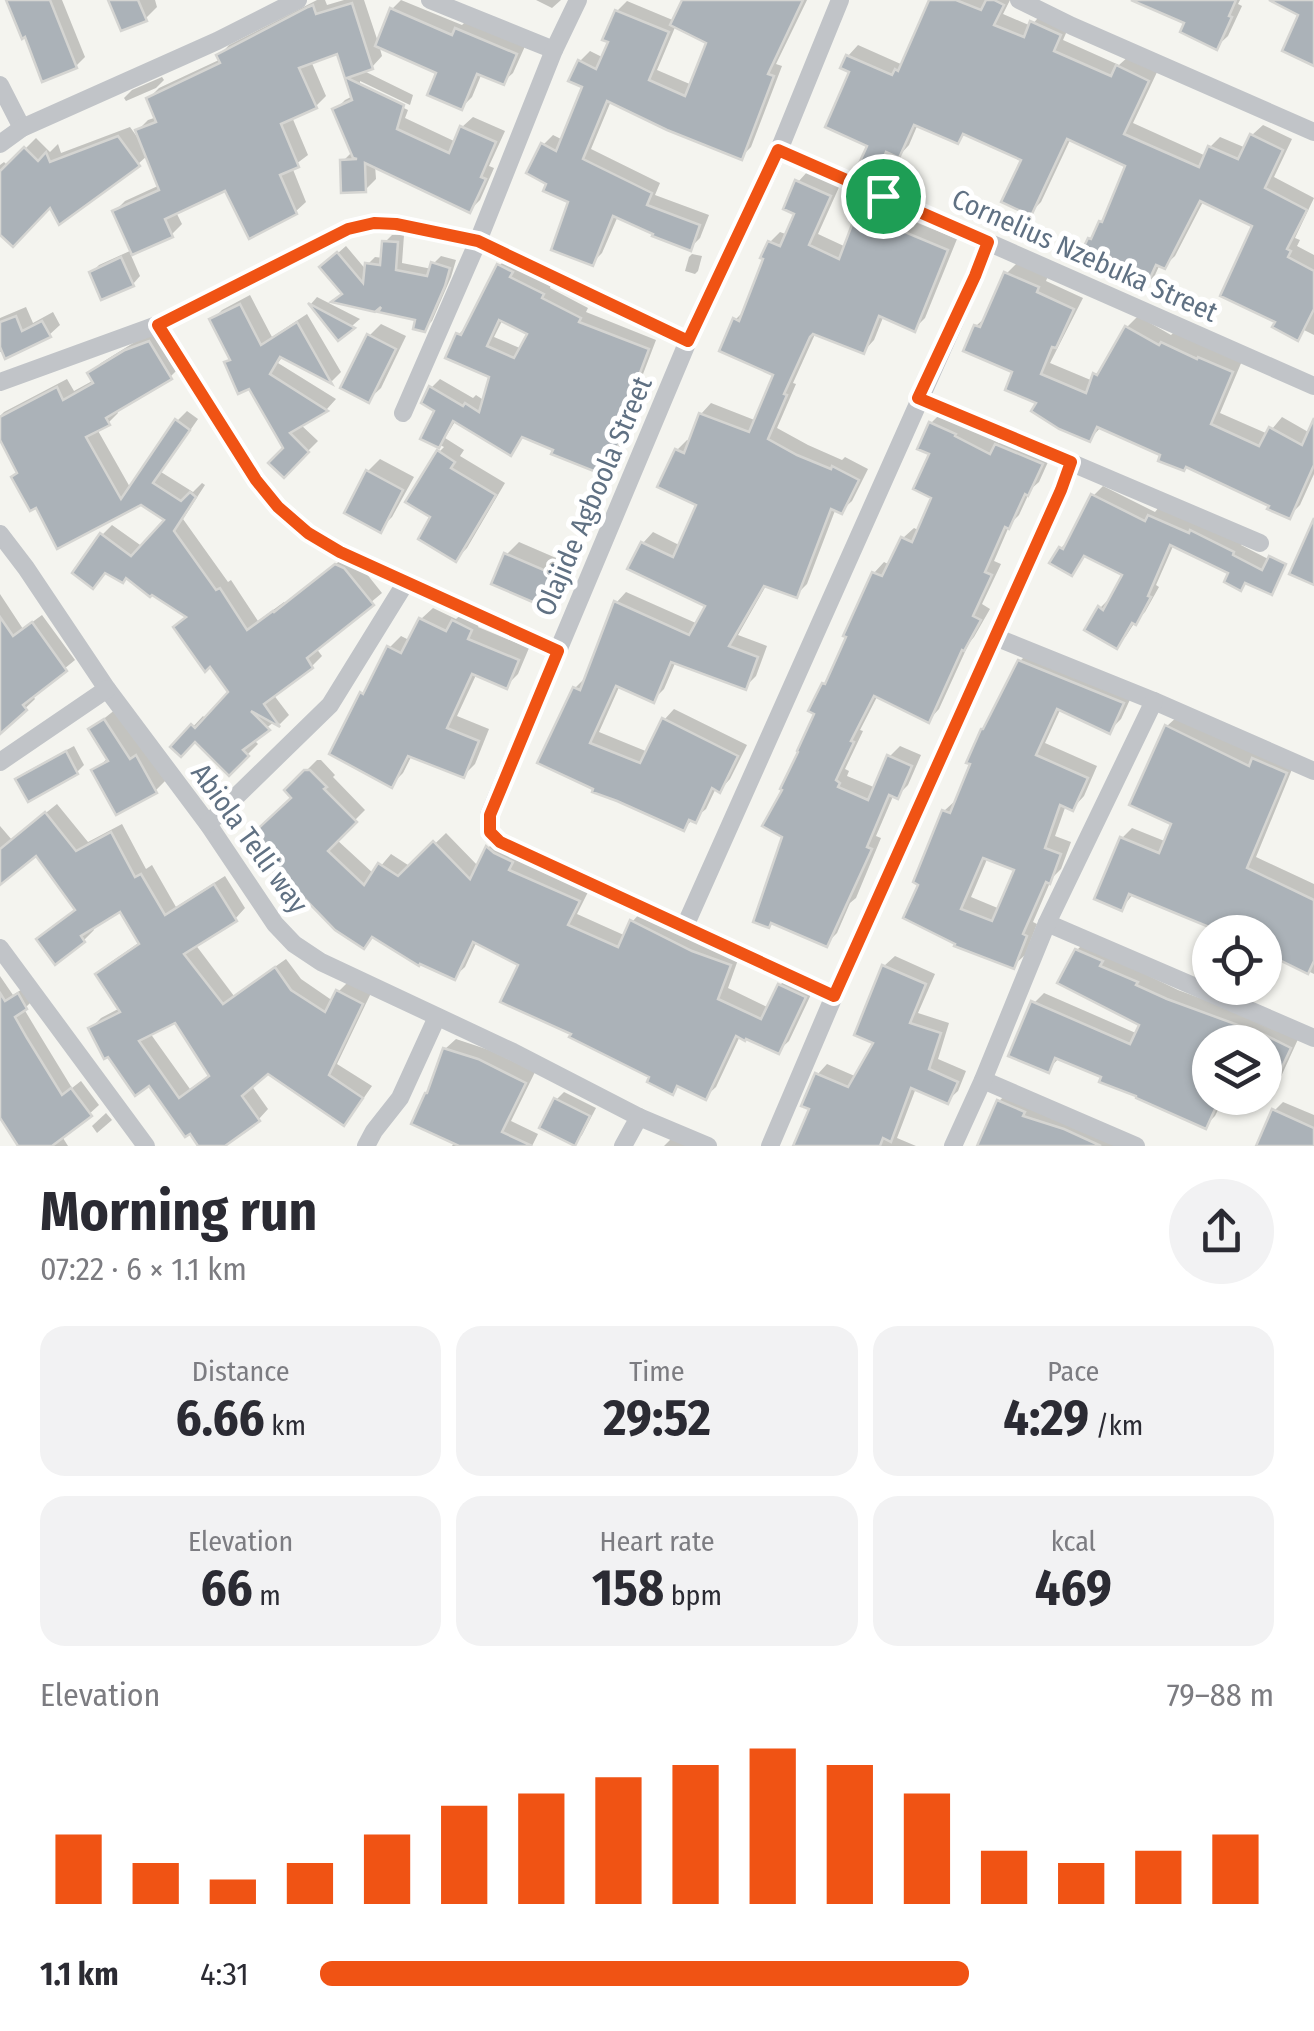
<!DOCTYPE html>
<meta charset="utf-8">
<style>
body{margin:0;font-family:"Fira Sans Condensed",sans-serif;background:#f2f2f3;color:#2b2b33;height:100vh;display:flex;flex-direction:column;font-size:38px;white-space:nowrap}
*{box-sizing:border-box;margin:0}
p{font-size:32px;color:#7c7c81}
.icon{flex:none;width:55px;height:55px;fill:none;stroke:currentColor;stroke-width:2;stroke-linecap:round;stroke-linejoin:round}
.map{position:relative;height:1146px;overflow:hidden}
.drawer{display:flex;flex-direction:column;background:#fff;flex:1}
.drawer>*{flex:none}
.fabs{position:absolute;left:1192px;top:915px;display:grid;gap:20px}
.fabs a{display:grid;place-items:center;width:90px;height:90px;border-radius:50%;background:#fff;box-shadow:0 2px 8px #0004;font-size:50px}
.pin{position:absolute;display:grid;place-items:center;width:85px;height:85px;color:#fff;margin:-42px;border:5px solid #fff;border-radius:50%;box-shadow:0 2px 10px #0007}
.round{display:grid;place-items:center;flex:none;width:105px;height:105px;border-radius:52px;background:#f2f2f3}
.headline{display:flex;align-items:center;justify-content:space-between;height:170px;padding:0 40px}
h1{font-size:55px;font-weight:700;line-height:75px}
.metrics{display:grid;grid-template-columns:repeat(3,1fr);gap:15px;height:170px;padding:10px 40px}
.metrics div{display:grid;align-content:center;border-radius:25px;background:#f2f2f3;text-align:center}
.metrics b{font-size:50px;font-weight:700}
.metrics small{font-size:28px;font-weight:400}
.metrics p{font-size:28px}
.chart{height:280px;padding:20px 40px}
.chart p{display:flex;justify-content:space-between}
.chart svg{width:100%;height:180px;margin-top:10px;stroke:#f05314;stroke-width:6}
ul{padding:0 40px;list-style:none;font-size:32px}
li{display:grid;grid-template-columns:160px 120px 1fr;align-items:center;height:75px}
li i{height:25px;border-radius:12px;background:#f05314}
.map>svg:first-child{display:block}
.shadow{fill:#0003;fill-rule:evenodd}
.building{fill:#abb2b8;stroke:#d5d5d2;stroke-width:2.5;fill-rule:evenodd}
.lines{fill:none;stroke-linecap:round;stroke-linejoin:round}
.street{stroke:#c1c4c8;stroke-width:18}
.route-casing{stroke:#fff;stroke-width:20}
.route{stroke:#f05314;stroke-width:12}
.labels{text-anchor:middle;stroke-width:10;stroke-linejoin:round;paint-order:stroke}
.street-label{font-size:28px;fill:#607183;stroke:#fff}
</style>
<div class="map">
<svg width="1314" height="1146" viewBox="0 0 1314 1146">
<rect width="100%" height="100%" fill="#f4f4ef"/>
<g class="shadow">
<path d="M8,0H62L85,57L76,66L27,34Z"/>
<path d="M111,0H155L157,7L145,19Z"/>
<path d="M317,0H325L327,5L344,0H364L379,45L392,9L401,0L462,25L467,20L526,44L513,73L503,82L482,73L472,97L462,107L439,72L379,45L382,56L372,67L362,70L413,95L410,105L360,81V87L408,110L405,118L456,142L462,127L473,117L505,131L489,166L494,168L480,200L470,210L375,165L376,179L365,190L343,161L353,151L335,110L345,100L353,96L339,51L311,61L326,96L316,106L292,117L308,155L292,167L306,202L295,212L227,188L176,212L182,224L171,235L130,253L140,276L133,284L92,272L99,265L132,250L115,211L125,201L160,185L148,155L138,164L50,204L0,231V165L4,162L8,166L36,138L50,152L58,144L61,153L130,127L140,141L138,130L148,120L157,117L149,98L159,88L221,59L219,56L229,45Z"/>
<path d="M536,0H561L552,8Z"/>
<path d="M685,0H807L776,64L782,66L751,147L741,157L611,101L591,149L660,183L655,195L709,215L700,238L690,248L618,216L602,253L592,263L571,201L543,145L553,135L563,140L585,86L580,61L590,51L604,58L617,11L627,1L675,21ZM676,25L709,42L692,85L657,70Z"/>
<path d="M932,0H1010L1003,14L1031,26L1043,12L1070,24L1063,40L1119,65L1129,56L1158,70L1133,123L1206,156L1210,147L1220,137L1246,148L1252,135L1263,125L1292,139L1274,177L1314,198L1295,238L1300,240L1297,246L1314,255V335L1304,330L1297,338L1278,320L1256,225L1204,200L1175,256L1164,266L1160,264L1155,275L1145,286L1090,239L1107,217L1128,164L1071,138L1041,202L1030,213L1025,158L966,133L958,141L918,124L909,145L899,156L890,152L888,158L877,169L873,167L867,173L870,145L848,56L858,45L903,65Z"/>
<path d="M1145,0H1240L1238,4L1242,6L1228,36L1216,47L1187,22Z"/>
<path d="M162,77L164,80L156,88L126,101L124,98L132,90Z"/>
<path d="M808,171L840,185L818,234L846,247L861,208L871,197L913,221L957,239L925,318L914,329L884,315L874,340L864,351L816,332L793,383L796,384L777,428L808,445L842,460L845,457L868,469L852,501L841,511L836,508L807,584L796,595L767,584L738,635L767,646L756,676L745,687L676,661L664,689L653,700L620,685L599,732L648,752L664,720L674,709L747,745L730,779L720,790L716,788L706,809L683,828L595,791L575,688L586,677L616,603L626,592L698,624L709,605L643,543L653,532L681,546L699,504L677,450L687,440L691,441L701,414L711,403L757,421L777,374L735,320L746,309L770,242L780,232L788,235L798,213V182Z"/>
<path d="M392,235H404L402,263L432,269L434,263L441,256L456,260L451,277L432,321L424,329L418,318L388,298L344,293L330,260L346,246L367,271V265L375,257L383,258L385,242Z"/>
<path d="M692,254L702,256L698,271L695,274L685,271L689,257Z"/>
<path d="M508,257L551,284L550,288L588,308L586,312L656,340L622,429L628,431L614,464L605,473L525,435L511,453L456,420L445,438L464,450L460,456L505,483L467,548L456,559L433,517L439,452L444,447L424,437L437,410L431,388L440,379L473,398L476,395L485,401L492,375L458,335L468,325L499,266ZM503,319L530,333L522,349L494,337Z"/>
<path d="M1017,263L1048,276L1046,281L1083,298L1050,363L1093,381L1096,374L1106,364L1127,327L1138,316L1171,335L1174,332L1242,361L1220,413L1268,434L1282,417L1310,433L1314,424V474L1300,505L1289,516L1272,504L1102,426L1090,439L1039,402L976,326L988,315L1006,274Z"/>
<path d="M250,295L272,337L307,314L341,372L332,381L283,356L278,363L336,399L327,409L300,424L318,441L284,475L286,448L232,358L212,320L222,310Z"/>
<path d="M317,297L360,319L338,338L311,304Z"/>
<path d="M26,307L33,323L53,312L60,325L49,335L0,352V318Z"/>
<path d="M381,324L406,336L381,388L368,400L369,336Z"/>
<path d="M160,332L180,367L170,377L116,409L118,413L108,423L97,429L131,489L177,421L187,411L198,419L161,472L193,492L202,483L205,485L183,519L228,582L231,580L258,621L284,602L286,604L347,555L354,558L382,593L316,648L322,656L312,666L273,694L289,715L280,724L275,721L253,739L258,744L229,773L196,739L174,747L203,716L206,719L231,693L188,615L127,576L106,571L93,586L102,535L112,525L143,547L168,520L141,502L58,545L0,434V416L4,412L67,379L74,391L94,380L90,373L101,363L138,340Z"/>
<path d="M942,412L999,443L1008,435L1052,453L1039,482L1031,489L1019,515L1010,524L994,561L1001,564L982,604L990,609L974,637L969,643L939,709L929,720L878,695L860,730L863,731L845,769L849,771L847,776L876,788L889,757L900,746L921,755L908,785L897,796L894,794L876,836L881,838L856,898L850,903L837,933L826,944L785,836V789L817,713L824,684L829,679L874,573L884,562L890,565L903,538L914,528L920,531L934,497L931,423Z"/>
<path d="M380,459L414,477L392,517L380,529L368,471Z"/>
<path d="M1103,486L1155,512L1160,506L1242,542L1241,545L1274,562L1240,588L1232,572L1174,544L1156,585L1159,587L1145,612L1135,622L1126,636L1117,646L1100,608L1110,598L1126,574L1086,554L1072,573L1061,548L1070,539L1093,496Z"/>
<path d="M519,542L570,564L564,579L552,591L546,589L535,600L507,554Z"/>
<path d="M0,594L23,629L42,615L75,660L32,695L35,699L0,732Z"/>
<path d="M433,608L456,619L466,610L482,618L478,627L529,648L518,674L506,686L477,673L457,716L489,729L475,764L464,775L412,755L403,773L391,785L362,694L370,685L389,648L401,636L411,641L421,619Z"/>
<path d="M1032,649L1134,691L1121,719L1109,731L1061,708L1045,743L1097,766L1084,796L1073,808L1066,805L1055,836L1071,842L1061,869L1052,878L1033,922L1037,924L1025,955L1013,966L922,884L944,811L956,800L1020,661ZM988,857L1017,868L1000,909L971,897Z"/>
<path d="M116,709L166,780L155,791L94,771L109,757L91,729Z"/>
<path d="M1178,716L1295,762L1256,857L1314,884V974L1271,953L1265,961V932H1228L1134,893L1122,908V838L1132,828L1167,842L1174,823L1133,804L1167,726Z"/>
<path d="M74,746L84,765L77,772L19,779L26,772Z"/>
<path d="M317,760H321L335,775L333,777L365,810L336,839L374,874L391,854L411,867L446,833L479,867L488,848L499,837L589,890L577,914L626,936L632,922L642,911L740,954L728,988L769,1008L780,985L790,975L815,986L789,1041L778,1051L740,1036L716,1087L705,1097L680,1085L672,1092L522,964L477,941L465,967L454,977L374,935L364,946L294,797L287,790Z"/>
<path d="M57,804L88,842L122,824L146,869L152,865L176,907L225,876L245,908L235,919L195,944L234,996L286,959L301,979L333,1001L338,992L348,982L371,993L337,1064L372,1086L354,1112L344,1123L268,1071L251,1085L268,1109L258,1120L221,1146H202L149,1083L91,1028L101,1018L120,1008L98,974L108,964L140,942L121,909L92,926L94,930L84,940L56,961L77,909L36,852L0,873V826L12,840ZM176,1020L211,1074L190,1089L150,1033Z"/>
<path d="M1087,940L1145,974L1178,990L1273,1025L1299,1037L1279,1081L1268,1091L1265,1090V1042H1210V1098H1224L1215,1116L1205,1126L1104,1076L1060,1057L1048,1070L1034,1003L1044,993L1138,1034L1142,1024L1077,950Z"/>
<path d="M895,956L935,974L918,1013L949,1023L938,1059L966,1071L958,1091L947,1101L916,1088L897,1138L916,1146H803L813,1108L817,1075L827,1064L857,1077L876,1041L884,966Z"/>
<path d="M0,976L13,995L27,986L35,998L24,1009L36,1029L72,1088L81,1081L99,1105L63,1138L68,1146H22L0,1114Z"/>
<path d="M456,1039L489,1050L535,1072L511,1121L538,1134L532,1146H452L455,1141L445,1049Z"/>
<path d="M1010,1091L1127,1146H979L999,1101Z"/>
<path d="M564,1092L596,1108L582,1135L575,1143L556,1100Z"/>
<path d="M1283,1102L1314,1115V1146H1259L1274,1111Z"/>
<path d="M106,1113L112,1120L97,1133L92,1126Z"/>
<path d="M674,1136L697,1146H664Z"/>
</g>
<g class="building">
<path d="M6,0H50L77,68L42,82L25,37L22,39Z"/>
<path d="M108,0H138L147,21L121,31Z"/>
<path d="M682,0H803L768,74L774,76L742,160L667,130L607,101L583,159L652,193L647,205L700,225L691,251L652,236L653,234L613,216L593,266L551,250L568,202L543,191L546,184L526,173L541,143L556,151L582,87L568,81L578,60L596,69L608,42L602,40L615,10L669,32L649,80L685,96L706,43L670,25Z"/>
<path d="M929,0H956L981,10L986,0H994L1004,5L994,25L1024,37L1030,21L1061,35L1054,51L1111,76L1116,65L1149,81L1124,134L1199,167L1208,146L1238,159L1250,134L1283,150L1265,188L1307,210L1287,249L1291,251L1288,257L1314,271V309L1298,341L1272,327L1275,322L1220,296L1252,226L1200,201L1165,269L1156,265L1145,289L1122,278L1123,275L1080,255L1088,238L1091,239L1099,221L1102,222L1125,166L1067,139L1031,216L1001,202L1021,160L963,134L958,144L914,125L899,158L886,152L878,172L870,169L868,176L856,170L867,146L825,127L849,72L840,68L846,55L892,75L895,69L898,71Z"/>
<path d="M1131,0H1236L1229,16L1232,17L1217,50L1180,32L1184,23Z"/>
<path d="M1269,0H1314V66L1282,51L1298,15Z"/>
<path d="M352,3L373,69L347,78L404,105L397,129L449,153L460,126L496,142L481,177L486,179L470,213L365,163L366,192L341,193L340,160L357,159L353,158L332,109L352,100L337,54L299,68L317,108L281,124L299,167L280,175L297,214L249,239L225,191L165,219L173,237L132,255L112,211L159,190L135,130L156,122L146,98L220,63L216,55L308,7L313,5L316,14Z"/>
<path d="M390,8L452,35L455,28L517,54L504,85L477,74L462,110L427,95L436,73L375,46Z"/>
<path d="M118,136L140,166L59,225L50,208L13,247L0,235V171L24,147L38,161L46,152L50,162Z"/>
<path d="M795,180L831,196L809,245L839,259L859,206L902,231L948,250L915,332L879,316L864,354L813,334L810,337L784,394L787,395L768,439L797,455L831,469L832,466L859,480L842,514L831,509L797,598L764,586L729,646L758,657L746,690L671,662L654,703L616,686L590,743L640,763L662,718L738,756L720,793L712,788L696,823L689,820L684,831L617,801L592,792L593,789L537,763L573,687L580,690L614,601L689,635L705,606L627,569L641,542L673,557L696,505L657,487L675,449L684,453L699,413L749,432L773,375L719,351L733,318L739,321L763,259L760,258L768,241L780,246L794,214L783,209Z"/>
<path d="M382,241L398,242L396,270L427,276L431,262L450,268L445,286L425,332L413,329L415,320L378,312L381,307L375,312L331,302L342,294L319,267L337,252L363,283L365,263L380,265Z"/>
<path d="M121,257L134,286L101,300L89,272Z"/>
<path d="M497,264L513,272L510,277L544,294L542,298L581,318L579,322L649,349L615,439L620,441L606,476L551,454L553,450L522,437L511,456L453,421L439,448L420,439L434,411L421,403L429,386L463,406L465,403L479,412L489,377L445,358L456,333L461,335ZM499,320L527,334L514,358L487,346Z"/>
<path d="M1004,272L1039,287L1037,292L1074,309L1056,348L1052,347L1041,374L1086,393L1093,373L1097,375L1125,326L1159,345L1161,342L1197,359L1198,357L1233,372L1211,424L1259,446L1269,427L1302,445L1314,418V465L1290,519L1267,509L1269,506L1186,467L1184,471L1158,461L1160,455L1097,427L1090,442L1059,429L1031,411L1036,403L1005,390L1012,372L963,351L974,325L980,327Z"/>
<path d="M308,303L355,328L338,341Z"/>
<path d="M240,304L261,345L297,322L332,384L280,357L270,374L328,411L290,433L309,452L284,478L268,463L283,448L249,389L238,394L224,362L230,360L209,319Z"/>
<path d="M16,316L22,331L42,321L51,337L5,359L0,347V322Z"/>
<path d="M367,334L396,349L369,403L340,388Z"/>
<path d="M149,341L172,379L106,418L110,425L86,437L121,499L175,419L190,430L153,483L181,501L190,492L196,497L174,531L216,590L220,588L247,630L273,611L274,612L335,564L344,568L374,605L307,658L313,668L264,704L280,727L251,711L270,730L243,750L249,756L229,776L195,742L181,757L170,747L191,724L195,728L228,692L210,667L205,672L173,627L186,617L152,595L150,597L126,578L123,583L105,573L93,589L72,573L100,533L131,556L164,520L141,505L57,549L36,508L30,511L11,477L17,473L0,440V417L57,387L63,400L93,383L87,373L125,350Z"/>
<path d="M929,422L956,434L955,436L990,454L995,444L1043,464L1028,496L1025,494L1009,529L1005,527L985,572L992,575L973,616L981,620L964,651L962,650L929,723L874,696L851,741L854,742L836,780L840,783L838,787L868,800L887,755L912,766L898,799L889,795L867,847L872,849L827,947L771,923L769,928L753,922L782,837L762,826L782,790L780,789L798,752L797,751L814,714L808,711L822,683L825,684L846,637L843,636L872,572L882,576L901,537L912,542L931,498L913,489L929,454L917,449Z"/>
<path d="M437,450L455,462L451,468L496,495L456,562L418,539L430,517L405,502Z"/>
<path d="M366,470L403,490L381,533L344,513Z"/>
<path d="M1091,494L1145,521L1148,515L1189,533L1190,530L1234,552L1233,555L1262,570L1269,556L1286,564L1272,595L1245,583L1241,591L1224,582L1228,573L1170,545L1148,596L1151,597L1136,625L1132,623L1117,649L1084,630L1098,606L1103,610L1122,575L1084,556L1072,576L1049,563L1059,547L1063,549Z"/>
<path d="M1314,518V585L1289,574Z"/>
<path d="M504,553L560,577L553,594L541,589L535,603L491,584Z"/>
<path d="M0,617L13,636L32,622L67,671L23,705L27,710L0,734Z"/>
<path d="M419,618L446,631L452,620L472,630L468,639L519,660L507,689L472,674L447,728L479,741L464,778L408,756L392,788L329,754L360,692L363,694L387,646L401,653Z"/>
<path d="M1018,660L1124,703L1110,734L1057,709L1036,755L1088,778L1073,811L1060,805L1045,848L1061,854L1050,884L1046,882L1023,934L1027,936L1014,969L954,946L955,944L903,918L918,885L913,882L942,810L950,813L970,764L966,763L981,729H983ZM983,858L1014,870L992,921L961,909Z"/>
<path d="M104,719L130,759L136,755L157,793L116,815L91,770L108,761L88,729Z"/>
<path d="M1165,725L1249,766L1252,758L1287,773L1247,868L1314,900V961L1308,974L1265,953V932H1221L1129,894L1122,911L1094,899L1120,837L1159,853L1171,824L1129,805Z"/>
<path d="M66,751L78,774L28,802L15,779Z"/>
<path d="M304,770H310L327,787L324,789L357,822L328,851L364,885L378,863L398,876L433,841L470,879L486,846L494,853L513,862L509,870L580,901L568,925L618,947L630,920L692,951L731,965L718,999L761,1019L778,984L806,997L779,1054L746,1039L745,1041L736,1036L706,1100L677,1086L673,1095L647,1082L649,1077L569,1037L571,1034L500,1002L518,965L473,942L455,980L420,964L419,966L372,937L364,949L335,930L301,895L265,865L270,860L249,837L291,798L284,790Z"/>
<path d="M45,812L76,851L111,832L135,877L141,874L165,915L214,884L237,921L184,954L223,1004L275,967L291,990L325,1012L336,990L363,1004L329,1075L363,1098L344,1126L268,1074L242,1096L260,1121L225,1146H198L190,1134L185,1137L149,1086L135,1096L108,1057L104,1059L88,1028L120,1012L95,974L139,944L120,912L81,936L85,942L55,965L36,939L75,910L36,856L0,885V849ZM175,1023L209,1076L179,1098L139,1041Z"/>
<path d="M1075,949L1103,961L1100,966L1138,982L1136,985L1167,999L1265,1035L1291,1048L1265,1103V1042H1210V1098H1220L1206,1129L1136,1098V1096L1099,1082L1101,1077L1055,1058L1049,1073L1008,1056L1031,1001L1130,1044L1139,1025L1057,983Z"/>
<path d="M882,965L926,984L910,1023L941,1033L929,1069L958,1082L948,1104L911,1088L891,1142L883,1138L880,1146H793L809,1109L801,1106L815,1073L848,1087L873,1043L854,1035Z"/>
<path d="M0,993L5,1001L18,993L27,1009L15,1017L27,1038L62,1095L71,1088L92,1116L52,1146H18L0,1118Z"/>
<path d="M443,1048L478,1059L526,1083L502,1132L532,1146H459L411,1124L425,1093H427Z"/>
<path d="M554,1098L590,1116L575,1146L539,1128Z"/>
<path d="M997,1100L1025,1112L1023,1116L1064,1129L1101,1146H977Z"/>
<path d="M1272,1109L1314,1128V1146H1256Z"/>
</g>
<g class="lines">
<g class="street">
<path d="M430,0L554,50"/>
<path d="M1019,0L1072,26L1314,132"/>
<path d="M0,85L22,128"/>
<path d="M0,144L22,128L217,41L298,0"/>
<path d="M779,150L1314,386"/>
<path d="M157,325L256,480L278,507L308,533L340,552L558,651"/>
<path d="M0,382L157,325L348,229L374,223L396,224L478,241L688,341"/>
<path d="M919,398L1260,543"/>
<path d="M403,413L478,241L554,50L578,0"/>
<path d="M0,534L26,568L107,689L208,824L275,924L294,944L321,962L513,1052L639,1117L708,1146"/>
<path d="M995,637L1154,701L1314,771"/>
<path d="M0,762L107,689"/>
<path d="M208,824L330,705L406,582"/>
<path d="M1047,923L1314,1038"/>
<path d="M685,926L975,276L987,242"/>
<path d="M0,948L146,1146"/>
<path d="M834,996L500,842L490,832L489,815L688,341L779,150L840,0"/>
<path d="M983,1080L1136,1146"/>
<path d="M366,1146L374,1131L400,1098L437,1017"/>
<path d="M623,1146L639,1117"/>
<path d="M770,1146L834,996L1061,490L1071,462"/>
<path d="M953,1146L983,1080L1047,923L1154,701"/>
</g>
</g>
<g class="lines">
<defs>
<path id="route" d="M778,150L988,242L975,276L918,398L1071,462L1061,490L834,996L500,842L490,832V815L558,651L340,552L308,533L278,507L256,480L158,325L348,229L374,223L396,224L478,241L688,341Z"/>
</defs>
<use href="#route" class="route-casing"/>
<use href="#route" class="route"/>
</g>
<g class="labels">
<g class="street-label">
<text transform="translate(1085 255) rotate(24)" y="10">Cornelius Nzebuka Street</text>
<text transform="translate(593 496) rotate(-67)" y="10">Olajide Agboola Street</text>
<text transform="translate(250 838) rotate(54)" y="10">Abiola Telli way</text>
</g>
</g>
</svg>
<div class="fabs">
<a><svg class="icon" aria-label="locate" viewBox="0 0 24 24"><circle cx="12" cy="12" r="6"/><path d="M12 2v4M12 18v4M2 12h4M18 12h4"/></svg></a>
<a><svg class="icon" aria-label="layers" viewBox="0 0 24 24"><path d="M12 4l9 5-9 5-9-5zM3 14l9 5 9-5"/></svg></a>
</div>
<div class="pin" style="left:883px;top:196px;background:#1e9e55"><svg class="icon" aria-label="arrive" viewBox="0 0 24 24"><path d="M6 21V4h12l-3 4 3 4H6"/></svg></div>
</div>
<section class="drawer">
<div class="headline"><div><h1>Morning run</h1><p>07:22 · 6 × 1.1 km</p></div><a class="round"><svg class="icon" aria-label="share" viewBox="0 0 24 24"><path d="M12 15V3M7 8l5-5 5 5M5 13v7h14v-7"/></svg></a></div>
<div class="metrics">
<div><p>Distance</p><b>6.66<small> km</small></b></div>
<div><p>Time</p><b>29:52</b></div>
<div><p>Pace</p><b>4:29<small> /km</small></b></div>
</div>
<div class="metrics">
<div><p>Elevation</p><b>66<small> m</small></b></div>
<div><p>Heart rate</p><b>158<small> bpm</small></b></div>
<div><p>kcal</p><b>469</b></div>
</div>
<div class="chart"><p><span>Elevation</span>79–88 m</p>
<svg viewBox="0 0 160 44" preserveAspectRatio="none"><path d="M5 44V27M15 44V34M25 44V38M35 44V34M45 44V27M55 44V20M65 44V17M75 44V13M85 44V10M95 44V6M105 44V10M115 44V17M125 44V31M135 44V34M145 44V31M155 44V27"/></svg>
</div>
<ul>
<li><b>1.1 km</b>4:31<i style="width:68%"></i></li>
</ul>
</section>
